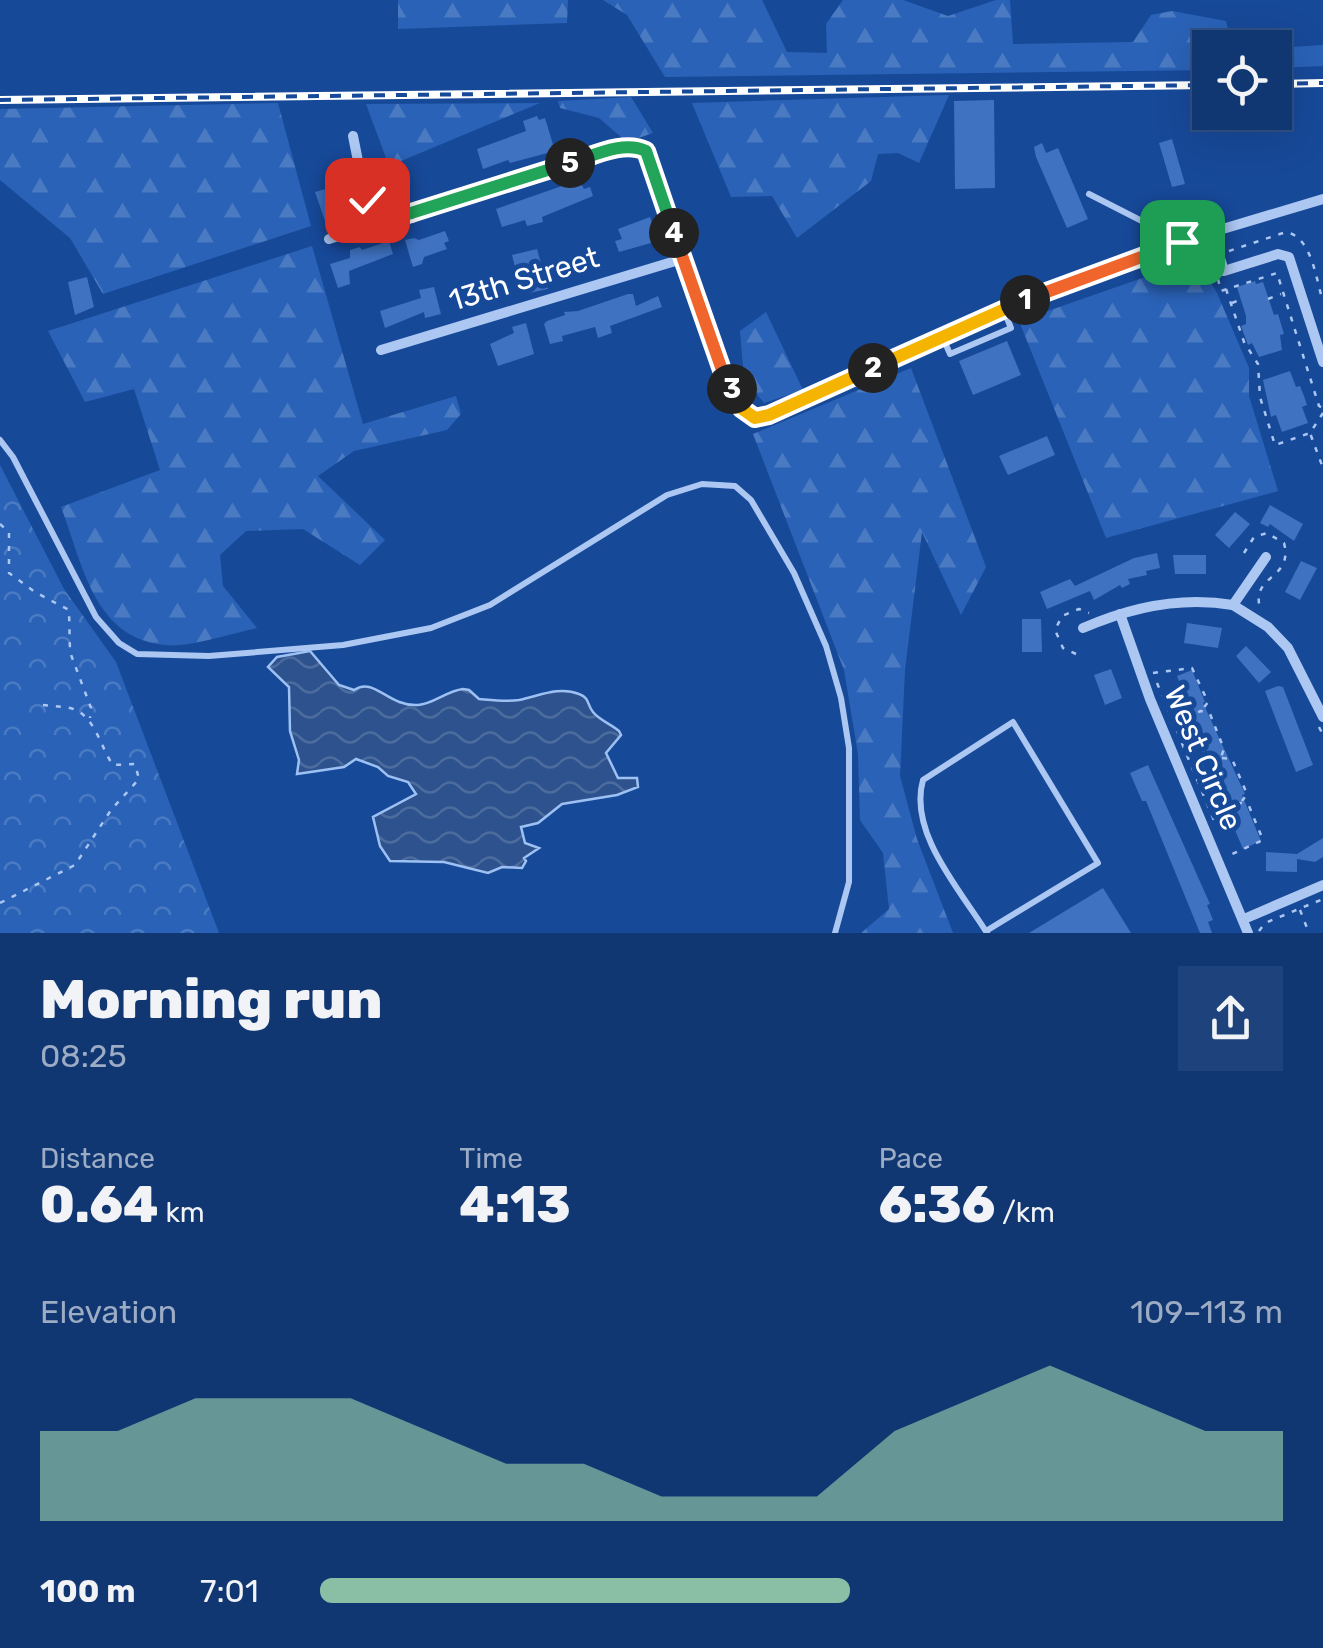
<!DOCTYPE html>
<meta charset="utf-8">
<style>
body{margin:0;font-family:Rubik,sans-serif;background:#1e427b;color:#f1f3f6;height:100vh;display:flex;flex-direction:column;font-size:38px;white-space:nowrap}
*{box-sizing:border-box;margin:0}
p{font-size:32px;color:#9cacc4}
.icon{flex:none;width:55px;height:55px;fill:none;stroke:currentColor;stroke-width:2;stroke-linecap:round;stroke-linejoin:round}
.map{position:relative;height:933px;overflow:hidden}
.details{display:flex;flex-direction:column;background:#113773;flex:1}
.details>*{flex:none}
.controls{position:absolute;left:1192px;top:30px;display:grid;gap:20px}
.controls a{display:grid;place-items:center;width:100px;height:100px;border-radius:0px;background:#113773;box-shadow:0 10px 40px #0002,0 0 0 2px #305185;font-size:50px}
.pin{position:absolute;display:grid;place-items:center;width:85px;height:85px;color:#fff;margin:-42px;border-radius:20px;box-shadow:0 5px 15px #0006}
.km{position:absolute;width:50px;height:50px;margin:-25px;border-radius:50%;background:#222;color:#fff;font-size:28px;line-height:50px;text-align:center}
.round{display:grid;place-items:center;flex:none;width:105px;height:105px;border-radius:0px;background:#1e427b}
.overview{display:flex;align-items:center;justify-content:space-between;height:170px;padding:0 40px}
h1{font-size:55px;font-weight:800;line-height:75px}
.figures{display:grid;grid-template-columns:repeat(3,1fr);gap:15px;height:170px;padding:10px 40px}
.figures div{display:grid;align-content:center}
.figures b{font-size:50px;font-weight:800}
.figures small{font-size:28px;font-weight:400}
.figures p{font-size:28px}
.chart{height:280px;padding:20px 40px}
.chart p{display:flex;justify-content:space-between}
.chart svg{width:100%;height:180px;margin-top:10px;fill:#8abfa5;opacity:.7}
ul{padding:0 40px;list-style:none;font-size:32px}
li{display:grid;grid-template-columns:160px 120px 1fr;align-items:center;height:75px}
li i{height:25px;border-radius:12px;background:#8abfa5}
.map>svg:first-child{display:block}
.forest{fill:url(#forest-firs)}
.park{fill:url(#park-crowns)}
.water{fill:url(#water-waves);stroke:#9ec1f4;stroke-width:2.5}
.building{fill:#3f72c1}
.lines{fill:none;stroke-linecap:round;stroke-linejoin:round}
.path{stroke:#abc7f2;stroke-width:2.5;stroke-dasharray:5 8;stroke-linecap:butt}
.lane{stroke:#abc7f2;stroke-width:6}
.street{stroke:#abc7f2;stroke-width:10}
.rail-casing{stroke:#fff;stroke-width:8}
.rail{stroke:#174999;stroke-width:4;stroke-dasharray:11;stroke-linecap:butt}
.split-1-casing{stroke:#fff;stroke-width:20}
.split-2-casing{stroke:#fff;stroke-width:20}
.split-3-casing{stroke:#fff;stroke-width:20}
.split-4-casing{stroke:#fff;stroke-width:20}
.split-5-casing{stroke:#fff;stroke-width:20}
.split-6-casing{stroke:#fff;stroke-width:20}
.split-7-casing{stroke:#fff;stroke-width:20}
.split-1{stroke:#f0652b;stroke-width:12}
.split-2{stroke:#f5b400;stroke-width:12}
.split-3{stroke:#f5b400;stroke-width:12}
.split-4{stroke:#f0652b;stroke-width:12}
.split-5{stroke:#22a559;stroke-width:12}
.split-6{stroke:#22a559;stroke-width:12}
.split-7{stroke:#22a559;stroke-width:12}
.labels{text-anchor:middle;stroke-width:10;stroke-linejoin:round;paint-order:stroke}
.street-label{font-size:30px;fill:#fff;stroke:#174999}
</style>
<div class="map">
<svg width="1323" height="933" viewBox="0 0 1323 933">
<defs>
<pattern id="forest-firs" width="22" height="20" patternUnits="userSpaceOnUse" patternTransform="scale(2.5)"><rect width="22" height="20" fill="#2a62b7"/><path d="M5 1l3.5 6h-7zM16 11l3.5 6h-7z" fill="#4a7ac2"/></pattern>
<pattern id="park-crowns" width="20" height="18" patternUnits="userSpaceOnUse" patternTransform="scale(2.5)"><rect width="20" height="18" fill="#2a62b7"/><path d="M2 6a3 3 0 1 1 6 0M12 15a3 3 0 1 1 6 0" fill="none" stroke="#4a7ac2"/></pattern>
<pattern id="water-waves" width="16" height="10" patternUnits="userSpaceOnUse" patternTransform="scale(2.5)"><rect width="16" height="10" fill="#2d528d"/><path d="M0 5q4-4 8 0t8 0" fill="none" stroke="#4c6c9e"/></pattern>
</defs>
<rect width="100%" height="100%" fill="#174999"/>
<g class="forest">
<path d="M398,0H568L567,23L398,29Z"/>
<path d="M603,0H762L787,52L827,53L826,24L843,0H903L948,16L996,0H1010L1013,44L1133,42L1151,15L1172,11L1226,21L1232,47L1210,48V70L665,77L627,15Z"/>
<path d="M1323,45V66L1275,68V48Z"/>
<path d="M949,95L919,163L898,153L878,154L871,181L797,238L772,196L731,197L692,103Z"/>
<path d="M631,97L653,133L627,142L599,118L560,108L558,101Z"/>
<path d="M278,103L311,226L103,294L70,238L0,180V109Z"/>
<path d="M540,103L389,166L366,104Z"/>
<path d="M312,246L363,424L456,396L461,414L447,430L354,451L318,476L385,540L360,565L303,529L246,531L220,555L223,586L257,628C234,633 186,648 165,645C93,638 83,564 61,507L160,470L134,389L85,402L48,331Z"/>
<path d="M1197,259L1217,293L1249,368V396L1278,491L1106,538L1019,321Z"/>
<path d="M766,312L803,390L764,403L744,378L740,331Z"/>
<path d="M911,368L986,567L961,615L922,532L905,670L900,776L917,839L953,933H861L889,909L883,853L860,820L858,754L844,670L753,434Z"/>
</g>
<path class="park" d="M0,465L64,589L116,662L219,933H0Z"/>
<path class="water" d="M310,651L339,685L354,690C374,676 388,707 418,705C434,704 446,691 463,689L469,690L479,699C491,700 507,702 519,700C539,696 559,686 579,694C590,698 587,705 593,712C599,720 611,724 619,731L621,735L606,753L618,778H637L638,787L617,795L562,804L538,823L521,827L525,843L539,848L524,858L526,861L522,868L502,867L488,873L444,862L390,861L380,846L373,817L416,794L408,782L388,776L378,767L356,759L344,767L297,774L299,760L290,731L289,687L268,667L277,657Z"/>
<g class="building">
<path d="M994,100L995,188L955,189L954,101Z"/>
<path d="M537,116L539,120L545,118L555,151L510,163L508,160L483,169L477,149L526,131L523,121Z"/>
<path d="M1172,139L1185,184L1172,187L1159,143Z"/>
<path d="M1042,143L1046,153L1058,148L1088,219L1067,228L1036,157L1034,147Z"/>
<path d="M579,180L584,189L590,187L593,196L542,217L543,222L527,226L525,220L502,227L496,209Z"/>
<path d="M333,187L340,220L326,224L315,192Z"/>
<path d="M650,217L658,241L619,252L615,241L622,239L618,229Z"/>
<path d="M445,231L449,241L444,243L447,249L424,257L422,264L413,267L405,240L414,238L419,240Z"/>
<path d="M389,241L393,254L349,271L350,284L338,288L330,264L350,258V250L360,247L362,250Z"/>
<path d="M537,249L548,289L529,293L526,282L533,280L529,264L515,267L512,255Z"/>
<path d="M87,277L94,307L75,315L68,282Z"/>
<path d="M1255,281L1256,284L1263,282L1274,315L1278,314L1284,334L1280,335L1282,350L1259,357L1252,343L1248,345L1241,326L1246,324V316L1237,287Z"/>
<path d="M434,287L441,314L425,318L424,312L385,328L380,311L421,298L419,290Z"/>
<path d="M628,294H633L636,306L658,296L662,307L610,326L612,333L598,338L595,327L562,336L563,341L550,344L544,324L547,321L565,315L564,312L578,311Z"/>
<path d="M526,323L534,354L498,366L490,344L514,333L512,327Z"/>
<path d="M1007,341L1021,375L973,395L959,361Z"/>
<path d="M1290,371L1296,387L1300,386L1304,396L1307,405L1302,407L1308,423L1282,432L1276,415L1271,417L1263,380Z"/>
<path d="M1047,436L1055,455L1008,475L999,456Z"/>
<path d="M1270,505L1303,524L1294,541L1270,524L1268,527L1260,523Z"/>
<path d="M1235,512L1250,524L1229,548L1215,535Z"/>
<path d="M1157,553L1160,568L1146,571L1147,575L1128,579L1130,584L1122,588L1120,585L1094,600L1090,591L1047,609L1040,592L1070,579L1075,586L1134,558Z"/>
<path d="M1173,555H1206V574H1175Z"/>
<path d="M1301,561L1317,568L1300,600L1285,592Z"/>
<path d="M1022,619H1041L1042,652H1022Z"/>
<path d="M1187,623L1222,628L1218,648L1184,643Z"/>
<path d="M1246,646L1271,672L1259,683L1236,656Z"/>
<path d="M1111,669L1122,698L1105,705L1094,675Z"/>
<path d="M1192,670L1205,702L1203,703L1245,794L1242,795L1261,841L1243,849L1229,816L1234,814L1209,755H1203L1191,725L1195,722L1177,676Z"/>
<path d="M1278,686L1283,687L1313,765L1296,772L1265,691Z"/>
<path d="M1148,765L1210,904L1207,905L1213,920L1208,922L1212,933H1200L1146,801H1142L1130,773Z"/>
<path d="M1323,838V857L1315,862L1297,859V872L1266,871V852L1297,854Z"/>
<path d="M1103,888L1131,933H1029Z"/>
</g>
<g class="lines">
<g class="path">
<path d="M1229,251L1286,232C1312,237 1316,279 1323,302"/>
<path d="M1218,279L1221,291L1277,273L1319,406L1323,408"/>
<path d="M1226,289L1244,342L1258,364L1260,397L1275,445L1310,433"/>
<path d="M1268,299L1281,294"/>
<path d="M1232,303L1242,299"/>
<path d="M1323,413L1310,433L1323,468"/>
<path d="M0,524L9,532V573L35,592L69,610L70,652L91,708L90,718"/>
<path d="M1244,553L1254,537L1267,533L1284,543C1294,581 1248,574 1261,611"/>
<path d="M1076,654L1063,648L1055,630L1062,616L1079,609L1089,613"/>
<path d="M1153,673L1192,668L1208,702L1202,710"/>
<path d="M1157,683L1215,823"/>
<path d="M1174,722L1201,711L1210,714L1224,749L1221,757L1193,770"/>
<path d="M1319,727L1323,735"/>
<path d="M1222,758L1232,759L1247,794L1242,801"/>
<path d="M1213,814L1241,803L1249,806L1263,840L1228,856"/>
<path d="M0,903L75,865L111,810L139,779L135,764L113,765C100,747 95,714 70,708C59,706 48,706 37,704"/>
<path d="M1300,910L1309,933"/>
<path d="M1259,931L1265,923L1323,899"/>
</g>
<g class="lane">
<path d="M1089,194L1181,241"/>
<path d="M943,338L950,354L1011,328L1004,311"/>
<path d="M0,440L13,457L96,617L119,643L137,654L209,656L343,645L431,628L490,605L667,495L702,484L735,486L751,500L794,573L826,646L841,698L849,748V882L835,933"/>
<path d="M986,931L1098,863L1013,722L923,780C908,833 961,891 987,933"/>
</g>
<g class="street">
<path d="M353,136L363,186L377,224"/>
<path d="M1212,232L1224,271L1278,254L1289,257L1323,362"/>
<path d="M329,239L607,151C626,146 641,142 651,161L722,370L741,408L755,418L769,415L1076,279L1206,234L1323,199"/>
<path d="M381,350L682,259"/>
<path d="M1233,605L1268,627L1288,648L1323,717"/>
<path d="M1120,614L1150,699L1248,933"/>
<path d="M1083,628C1131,607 1181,596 1233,605L1266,557"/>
<path d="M1244,919L1323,885"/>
</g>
<defs>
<g id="rail">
<path d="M1275,84L1323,83"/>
<path d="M0,100L1210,85"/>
</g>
</defs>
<use href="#rail" class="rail-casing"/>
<use href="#rail" class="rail"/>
</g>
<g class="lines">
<defs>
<path id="split-1" d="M1025,300L1182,242"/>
<path id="split-2" d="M873,368L1025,300"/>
<path id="split-3" d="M732,389L741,408L755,418L769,415L873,368"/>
<path id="split-4" d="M674,233L722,370L732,389"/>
<path id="split-5" d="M570,163C593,156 623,140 646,151L674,233"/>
<path id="split-6" d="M411,213L570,163"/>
<path id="split-7" d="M367,200L377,224L411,213"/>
</defs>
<use href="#split-1" class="split-1-casing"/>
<use href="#split-2" class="split-2-casing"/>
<use href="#split-3" class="split-3-casing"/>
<use href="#split-4" class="split-4-casing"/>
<use href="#split-5" class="split-5-casing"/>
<use href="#split-6" class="split-6-casing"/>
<use href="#split-7" class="split-7-casing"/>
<use href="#split-1" class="split-1"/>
<use href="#split-2" class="split-2"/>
<use href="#split-3" class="split-3"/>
<use href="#split-4" class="split-4"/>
<use href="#split-5" class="split-5"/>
<use href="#split-6" class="split-6"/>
<use href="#split-7" class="split-7"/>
</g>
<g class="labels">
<g class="street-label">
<text transform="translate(524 279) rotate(-17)" y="10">13th Street</text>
<text transform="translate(1203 758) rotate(67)" y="10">West Circle</text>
</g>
</g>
</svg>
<div class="controls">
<a><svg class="icon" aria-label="locate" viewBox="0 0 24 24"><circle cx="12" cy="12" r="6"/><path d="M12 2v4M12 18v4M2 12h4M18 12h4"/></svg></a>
</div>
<div class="pin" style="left:1182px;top:242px;background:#1e9e55"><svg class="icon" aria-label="arrive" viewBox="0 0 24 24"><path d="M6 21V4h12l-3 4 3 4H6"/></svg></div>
<div class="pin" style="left:367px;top:200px;background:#d93025"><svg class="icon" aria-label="check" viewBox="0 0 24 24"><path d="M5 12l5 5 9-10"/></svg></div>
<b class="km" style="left:1025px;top:300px">1</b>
<b class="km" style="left:873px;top:368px">2</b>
<b class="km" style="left:732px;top:389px">3</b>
<b class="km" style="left:674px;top:233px">4</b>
<b class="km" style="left:570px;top:163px">5</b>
</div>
<section class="details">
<div class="overview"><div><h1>Morning run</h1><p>08:25</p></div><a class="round"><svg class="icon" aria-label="share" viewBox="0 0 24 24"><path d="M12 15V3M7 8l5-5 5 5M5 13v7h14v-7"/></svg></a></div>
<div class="figures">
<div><p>Distance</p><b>0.64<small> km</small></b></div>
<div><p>Time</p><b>4:13</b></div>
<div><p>Pace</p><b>6:36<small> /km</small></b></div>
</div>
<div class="chart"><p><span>Elevation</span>109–113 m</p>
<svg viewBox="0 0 160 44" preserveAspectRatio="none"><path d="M0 44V22L10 22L20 14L30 14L40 14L50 22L60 30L70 30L80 38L90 38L100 38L110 22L120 14L130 6L140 14L150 22L160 22V44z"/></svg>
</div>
<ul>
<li><b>100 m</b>7:01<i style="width:55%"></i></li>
</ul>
</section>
